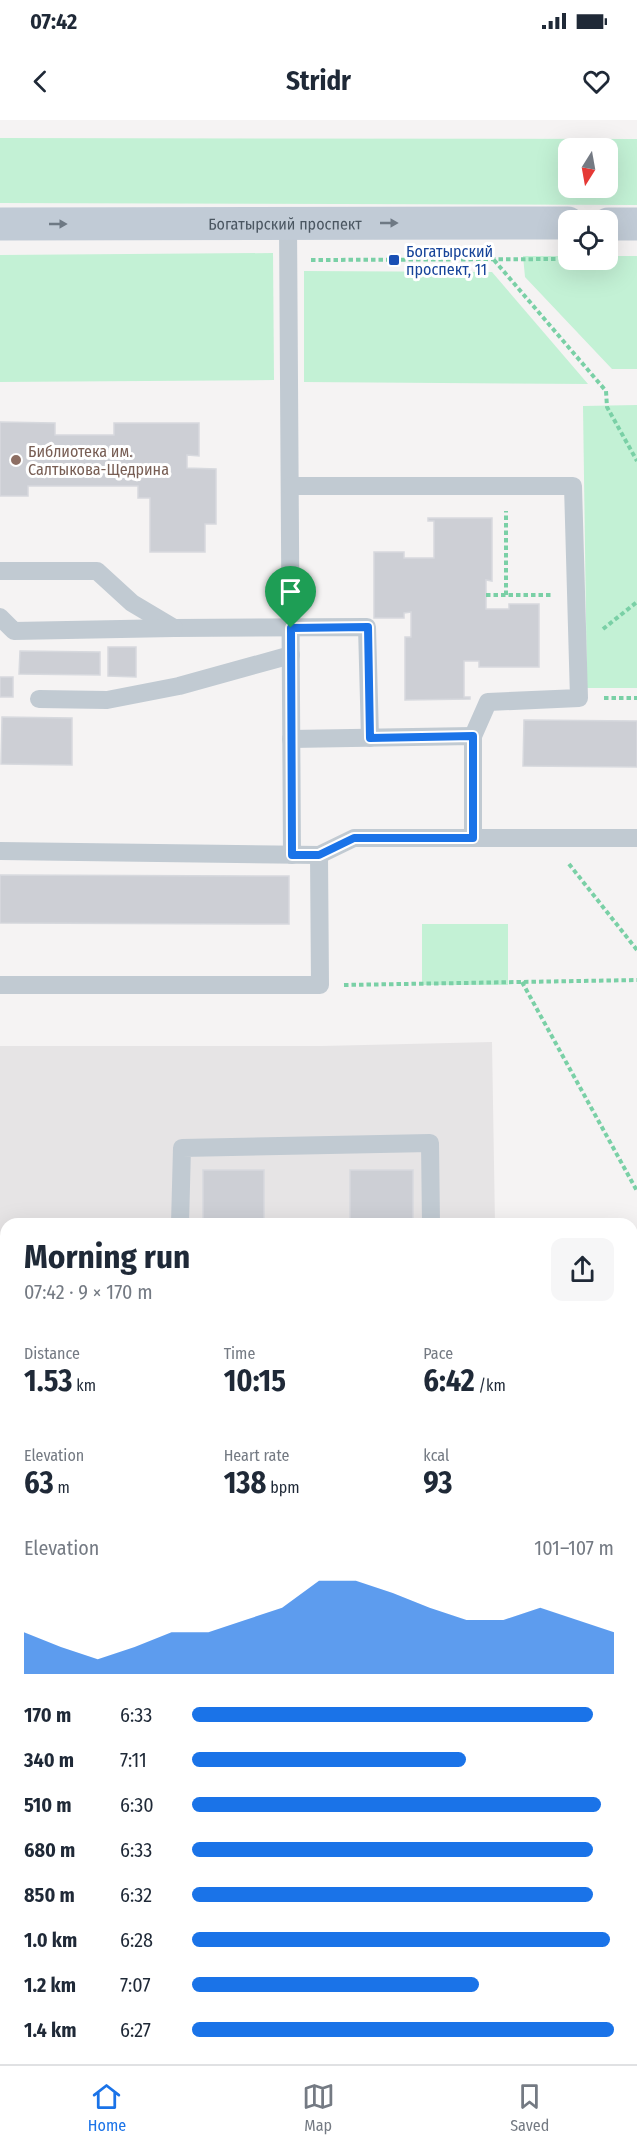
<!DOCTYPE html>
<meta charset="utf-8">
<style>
body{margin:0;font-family:"Fira Sans Condensed",sans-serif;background:#f6f6f7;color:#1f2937;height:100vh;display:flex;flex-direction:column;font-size:22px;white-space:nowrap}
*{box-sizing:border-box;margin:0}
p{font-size:20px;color:#747a83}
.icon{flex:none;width:33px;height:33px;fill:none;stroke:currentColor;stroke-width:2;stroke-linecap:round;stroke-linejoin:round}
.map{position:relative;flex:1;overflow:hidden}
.details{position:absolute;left:0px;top:1098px;width:638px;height:846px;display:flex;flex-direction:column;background:#fff;border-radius:18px 18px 0 0;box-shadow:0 6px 24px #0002}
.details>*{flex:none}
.needle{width:39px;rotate:191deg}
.fabs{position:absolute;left:558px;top:18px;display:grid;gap:12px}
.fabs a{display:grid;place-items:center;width:60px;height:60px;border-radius:12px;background:#fff;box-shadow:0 6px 24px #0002;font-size:30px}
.pin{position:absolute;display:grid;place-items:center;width:51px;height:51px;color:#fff;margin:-62px -26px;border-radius:50% 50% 50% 0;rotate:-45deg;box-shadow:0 0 6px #0007}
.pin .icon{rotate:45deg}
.round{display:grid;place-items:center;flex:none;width:63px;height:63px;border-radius:12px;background:#f6f6f7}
.summary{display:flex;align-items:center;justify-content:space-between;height:102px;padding:0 24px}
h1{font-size:33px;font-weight:700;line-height:45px}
.figures{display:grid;grid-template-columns:repeat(3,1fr);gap:9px;height:102px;padding:6px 24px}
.figures div{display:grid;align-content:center}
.figures b{font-size:30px;font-weight:700}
.figures small{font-size:16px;font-weight:400}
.figures p{font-size:16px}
.chart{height:168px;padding:12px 24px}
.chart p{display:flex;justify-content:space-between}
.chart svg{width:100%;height:108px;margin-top:6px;fill:#1a73e8;opacity:.7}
ul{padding:0 24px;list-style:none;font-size:20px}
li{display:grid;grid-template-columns:96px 72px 1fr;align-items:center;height:45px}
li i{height:15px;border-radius:8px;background:#1a73e8}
.status{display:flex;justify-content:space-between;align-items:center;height:42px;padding:0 30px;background:#fff;direction:ltr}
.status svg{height:16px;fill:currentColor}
header{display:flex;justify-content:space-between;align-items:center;height:78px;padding:0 24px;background:#fff;font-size:27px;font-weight:700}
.menu{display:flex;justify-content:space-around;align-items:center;height:84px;border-top:2px solid #e0e1e3;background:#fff;font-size:16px;color:#747a83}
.menu a{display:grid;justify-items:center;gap:3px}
.menu .current{color:#1a73e8}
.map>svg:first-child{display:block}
.commercial{fill:#fdf9ef}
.education{fill:#e6e4e5}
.green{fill:#c3f1d5;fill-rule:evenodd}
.building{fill:#cdcfd5;stroke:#d7d9de;stroke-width:1.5}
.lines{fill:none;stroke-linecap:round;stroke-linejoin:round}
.path{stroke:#7ad0a6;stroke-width:4;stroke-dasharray:4.5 3;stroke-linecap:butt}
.lane{stroke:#c1cad2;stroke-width:18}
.secondary{stroke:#c1cbd6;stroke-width:33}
.oneway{fill:#6e7984}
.route-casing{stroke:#fff;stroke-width:12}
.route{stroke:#1a73e8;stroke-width:8}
.transit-dot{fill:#1a4fb4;stroke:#fff;stroke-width:2}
.education-dot{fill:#8d6e63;stroke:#fff;stroke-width:2}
.labels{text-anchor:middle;stroke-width:6;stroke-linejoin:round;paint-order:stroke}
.street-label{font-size:16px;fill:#4a5661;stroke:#fff}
.transit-label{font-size:16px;fill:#164399;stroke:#fff;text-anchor:start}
.education-label{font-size:16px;fill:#785e54;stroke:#fff;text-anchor:start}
</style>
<div class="status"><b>07:42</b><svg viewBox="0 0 49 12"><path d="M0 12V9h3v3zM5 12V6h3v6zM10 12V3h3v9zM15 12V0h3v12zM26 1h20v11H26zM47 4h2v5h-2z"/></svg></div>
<header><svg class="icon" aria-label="back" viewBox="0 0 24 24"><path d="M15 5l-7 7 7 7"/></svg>Stridr<svg class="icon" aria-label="heart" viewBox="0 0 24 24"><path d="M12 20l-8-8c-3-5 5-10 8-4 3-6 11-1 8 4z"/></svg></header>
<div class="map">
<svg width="637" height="1944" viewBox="0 0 637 1944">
<rect width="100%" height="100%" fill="#f5f3f3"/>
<path class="commercial" d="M632,1586H637V1944H402V1938H632Z"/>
<path class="education" d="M492,922L495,1104H6V1348H0V926H322Z"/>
<g class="green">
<path d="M0,18L637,19V85L0,83ZM568,28H608V68H568Z"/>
<path d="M273,133L274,260L0,262V135Z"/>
<path d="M523,136H568V140H608V136H637V249H612L525,157Z"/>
<path d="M304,151L492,152L588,264L304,262Z"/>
<path d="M637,285V568H587L583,286Z"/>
<rect x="422" y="804" width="86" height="61"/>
<path d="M0,1535L6,1536V1716H0Z"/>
</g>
<g class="building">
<path d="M0,302L55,303V315H114V303H199V336L187,335V348L216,349V404H205V432H150V378H138V366H28V376H0Z"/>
<path d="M428,398H492V461L486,460V489H509V484H539V547H479V541H464V577H470V579L405,580V517H411V492L404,493V498H374V432H404V438H434V401H428Z"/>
<path d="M108,527H136V557L108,556Z"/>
<path d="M20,531L100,532V555L19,554Z"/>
<rect x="0" y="557" width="13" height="20"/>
<path d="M2,597L72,598V645L1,644Z"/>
<path d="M524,600L637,601V647L523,646Z"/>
<path d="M0,755L289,756V804L0,803Z"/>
<rect x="203" y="1050" width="61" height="54"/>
<rect x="350" y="1050" width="63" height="54"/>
<rect x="632" y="1410" width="5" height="53"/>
<rect x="0" y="1411" width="6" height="51"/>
<path d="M632,1616H636L637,1672H632Z"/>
<rect x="632" y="1781" width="5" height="143"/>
<rect x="119" y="1938" width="50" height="6"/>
<rect x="433" y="1938" width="60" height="6"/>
</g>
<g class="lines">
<g class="path">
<path d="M311,140L568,139"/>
<path d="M494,140L606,271L607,287L637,341"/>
<path d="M486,475H551"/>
<path d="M506,475V391"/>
<path d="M603,509L637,482"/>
<path d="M604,578H637"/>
<path d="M569,744L637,830"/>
<path d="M522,862L637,1071"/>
<path d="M344,865L637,860"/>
<path d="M221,1938V1944"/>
<path d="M313,1938V1944"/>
</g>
<g class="lane">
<path d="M288,103L292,735"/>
<path d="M290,366H573L579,578L488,582L473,616"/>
<path d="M0,451H97L132,483L174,508L367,507L370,618"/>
<path d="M0,497L14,511L174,508"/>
<path d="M39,579L107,580L179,566L291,535"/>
<path d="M291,619L473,616V718"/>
<path d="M0,731L319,735L354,718H637"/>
<path d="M0,865H320L319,735"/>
<path d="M180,1104L182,1028L430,1023L431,1104"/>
<path d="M632,1243H637"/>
<path d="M632,1360H637"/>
<path d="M0,1369H6"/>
<path d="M632,1522H637"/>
<path d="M0,1524H6"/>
<path d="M632,1597H637"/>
<path d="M0,1722H6"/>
<path d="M632,1734H637"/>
<path d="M46,1938L47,1944"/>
<path d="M417,1938L418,1944"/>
<path d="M511,1938V1944"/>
</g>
<g class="secondary">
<path id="s1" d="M0,104L568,103"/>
<path d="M608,104H637"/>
</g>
</g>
<defs><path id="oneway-solid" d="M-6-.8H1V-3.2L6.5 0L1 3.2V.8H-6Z" transform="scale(1.5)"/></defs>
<g class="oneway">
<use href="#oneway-solid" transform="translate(389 103)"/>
<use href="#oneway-solid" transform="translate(58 104)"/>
</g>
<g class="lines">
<defs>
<path id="route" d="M368,507L370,618L473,616V718H354L319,735H292L291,508Z"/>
</defs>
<use href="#route" class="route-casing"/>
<use href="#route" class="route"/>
</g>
<rect class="transit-dot" x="388" y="134" width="12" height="12" rx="3"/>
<circle class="education-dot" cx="16" cy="340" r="6"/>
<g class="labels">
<g class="street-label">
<text dy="6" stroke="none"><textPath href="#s1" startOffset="285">Богатырский проспект</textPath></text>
</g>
<g class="transit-label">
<text x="406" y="137">Богатырский<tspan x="406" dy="18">проспект, 11</tspan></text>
</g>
<g class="education-label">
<text x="28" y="337">Библиотека им.<tspan x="28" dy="18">Салтыкова-Щедрина</tspan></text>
</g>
</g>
</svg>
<div class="fabs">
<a><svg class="needle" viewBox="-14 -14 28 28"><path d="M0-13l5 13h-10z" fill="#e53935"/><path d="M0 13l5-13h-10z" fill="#747a83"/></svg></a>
<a><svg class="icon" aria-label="locate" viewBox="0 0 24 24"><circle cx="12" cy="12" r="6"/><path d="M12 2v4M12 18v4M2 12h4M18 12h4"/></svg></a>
</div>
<div class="pin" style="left:291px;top:508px;background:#1e9e55"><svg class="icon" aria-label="arrive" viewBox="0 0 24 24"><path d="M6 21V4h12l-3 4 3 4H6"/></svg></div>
<section class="details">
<div class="summary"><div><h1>Morning run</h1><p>07:42 · 9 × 170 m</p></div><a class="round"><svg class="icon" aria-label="share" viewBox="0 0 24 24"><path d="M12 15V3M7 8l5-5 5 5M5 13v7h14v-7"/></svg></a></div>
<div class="figures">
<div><p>Distance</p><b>1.53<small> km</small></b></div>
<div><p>Time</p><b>10:15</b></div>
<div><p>Pace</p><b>6:42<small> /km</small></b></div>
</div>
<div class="figures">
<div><p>Elevation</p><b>63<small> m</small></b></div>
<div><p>Heart rate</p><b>138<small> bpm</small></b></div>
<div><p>kcal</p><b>93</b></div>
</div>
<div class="chart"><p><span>Elevation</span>101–107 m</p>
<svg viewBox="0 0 160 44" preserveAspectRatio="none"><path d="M0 44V27L10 33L20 38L30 33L40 27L50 27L60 22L70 17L80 6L90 6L100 11L110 17L120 22L130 22L140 17L150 22L160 27V44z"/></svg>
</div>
<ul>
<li><b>170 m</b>6:33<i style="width:95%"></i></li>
<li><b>340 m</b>7:11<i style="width:65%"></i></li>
<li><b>510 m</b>6:30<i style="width:97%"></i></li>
<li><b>680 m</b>6:33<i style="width:95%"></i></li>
<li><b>850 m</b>6:32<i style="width:95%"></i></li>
<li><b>1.0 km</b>6:28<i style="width:99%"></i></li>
<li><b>1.2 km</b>7:07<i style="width:68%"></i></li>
<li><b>1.4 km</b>6:27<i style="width:100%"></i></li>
</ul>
</section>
</div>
<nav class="menu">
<a class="current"><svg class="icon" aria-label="home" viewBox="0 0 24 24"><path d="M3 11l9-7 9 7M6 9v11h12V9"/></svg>Home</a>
<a><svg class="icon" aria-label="map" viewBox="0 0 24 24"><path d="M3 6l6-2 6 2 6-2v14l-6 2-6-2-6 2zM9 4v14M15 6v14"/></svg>Map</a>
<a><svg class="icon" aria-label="saved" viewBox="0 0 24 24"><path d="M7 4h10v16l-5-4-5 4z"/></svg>Saved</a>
</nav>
